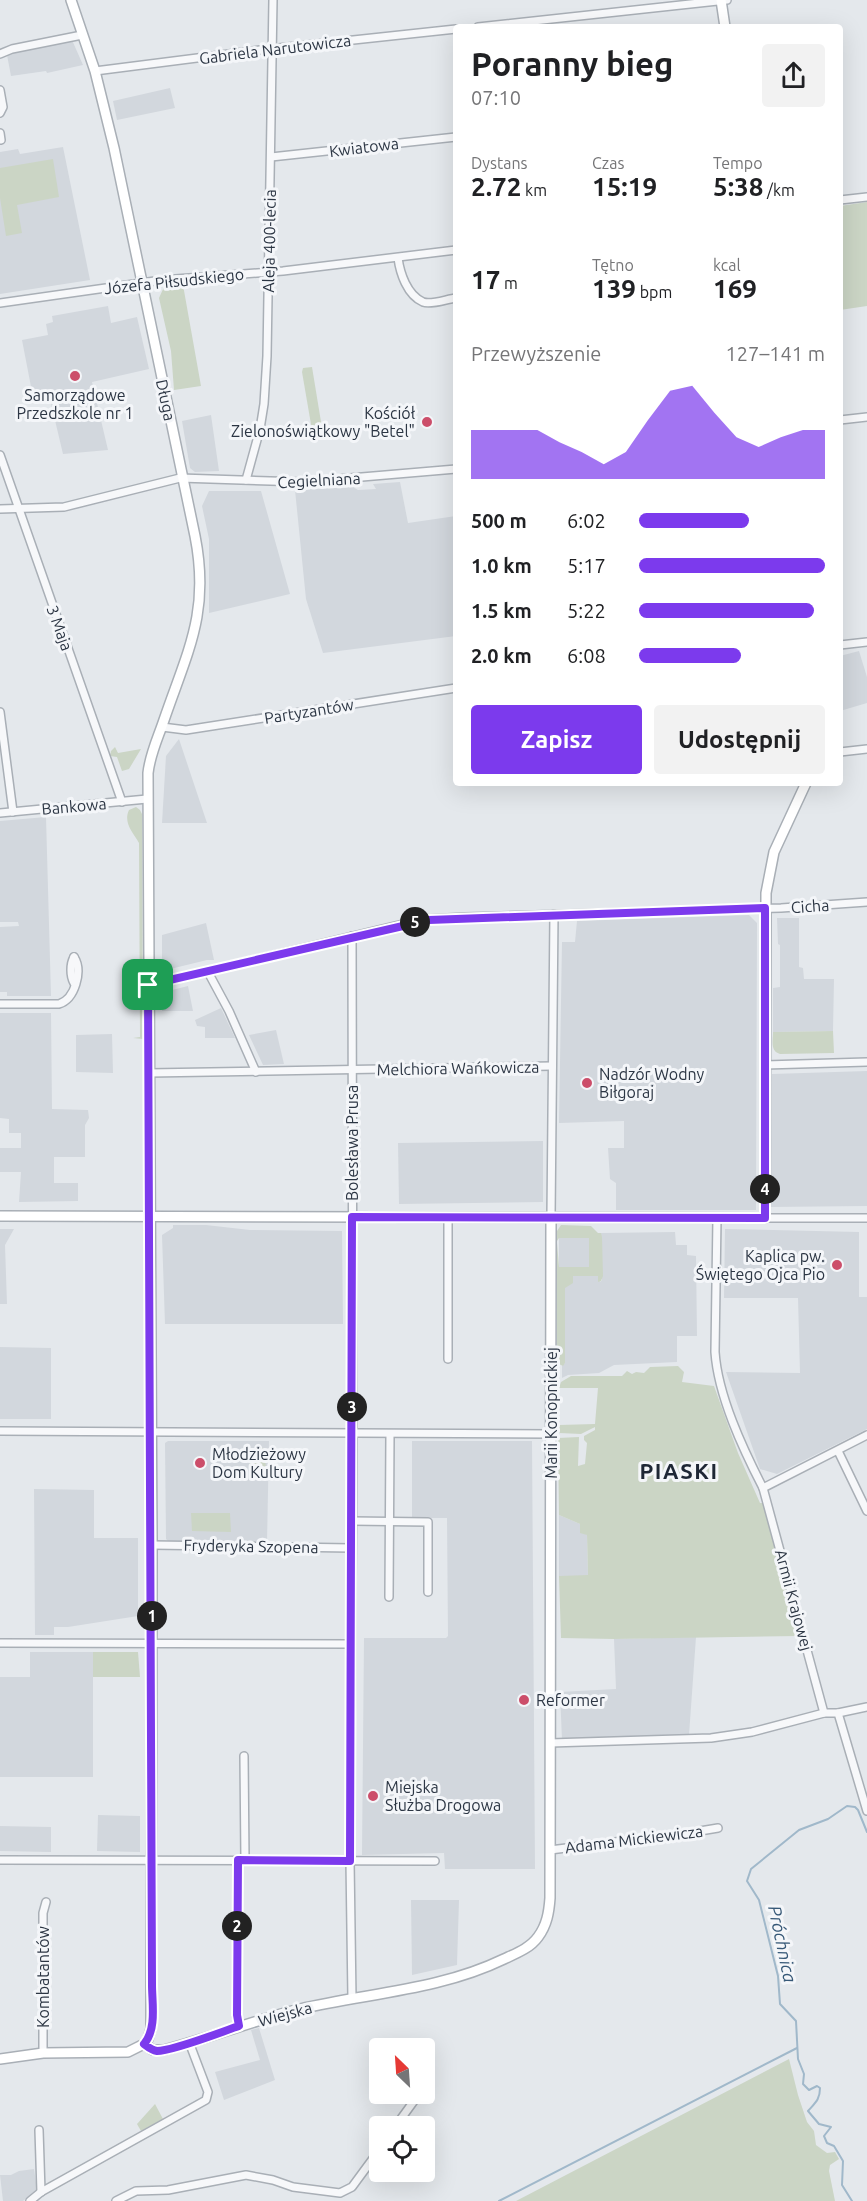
<!DOCTYPE html>
<html lang="pl">
<meta charset="utf-8">
<style>
body{margin:0;font-family:Ubuntu,sans-serif;background:#f2f2f2;color:#202124;height:100vh;display:flex;flex-direction:column;font-size:22px;white-space:nowrap}
*{box-sizing:border-box;margin:0}
p{font-size:20px;color:#757577}
.icon{flex:none;width:33px;height:33px;fill:none;stroke:currentColor;stroke-width:2;stroke-linecap:round;stroke-linejoin:round}
.map{position:relative;flex:1;overflow:hidden}
.sheet{position:absolute;left:453px;top:24px;width:390px;height:762px;display:flex;flex-direction:column;background:#fff;border-radius:6px;box-shadow:0 6px 24px #0002}
.sheet>*{flex:none}
.needle{width:39px;rotate:335deg}
.tools{position:absolute;left:369px;top:2038px;display:grid;gap:12px}
.tools a{display:grid;place-items:center;width:66px;height:66px;border-radius:6px;background:#fff;box-shadow:0 6px 24px #0002;font-size:30px}
.pin{position:absolute;display:grid;place-items:center;width:51px;height:51px;color:#fff;margin:-26px;border-radius:12px;box-shadow:0 3px 9px #0006}
.km{position:absolute;width:30px;height:30px;margin:-15px;border-radius:50%;background:#222;color:#fff;font-size:16px;line-height:30px;text-align:center}
.round{display:grid;place-items:center;flex:none;width:63px;height:63px;border-radius:6px;background:#f2f2f2}
.headline{display:flex;align-items:center;justify-content:space-between;height:102px;padding:0 18px}
h1{font-size:33px;font-weight:700;line-height:45px}
.figures{display:grid;grid-template-columns:repeat(3,1fr);gap:9px;height:102px;padding:6px 18px}
.figures div{display:grid;align-content:center}
.figures b{font-size:26px;font-weight:700}
.figures small{font-size:16px;font-weight:400}
.figures p{font-size:16px}
.chart{height:168px;padding:12px 18px}
.chart p{display:flex;justify-content:space-between}
.chart svg{width:100%;height:108px;margin-top:6px;fill:#7c3aed;opacity:.7}
.action{display:flex;gap:12px;margin-top:auto;padding:12px 18px}
.action a{flex:1;height:69px;border-radius:6px;background:#7c3aed;color:#fff;font-size:24px;font-weight:700;line-height:69px;text-align:center}
.action a+a{background:#f2f2f2;color:#202124}
ul{padding:0 18px;list-style:none;font-size:20px}
li{display:grid;grid-template-columns:96px 72px 1fr;align-items:center;height:45px}
li i{height:15px;border-radius:8px;background:#7c3aed}
.map>svg:first-child{display:block}
.built{fill:#d2d7dd}
.green{fill:#cbd5c5}
.lines{fill:none;stroke-linecap:round;stroke-linejoin:round}
.stream{stroke:#a0b8ca;stroke-width:2}
.street-casing{stroke:#a9afb6;stroke-width:10}
.secondary-casing{stroke:#a9afb6;stroke-width:12}
.street{stroke:#f7f8fa;stroke-width:7}
.secondary{stroke:#fff;stroke-width:9}
.route-casing{stroke:#fff;stroke-width:12}
.route{stroke:#7c3aed;stroke-width:8}
.poi-dot{fill:#cc4e6a;stroke:#f4f6f9;stroke-width:2}
.labels{text-anchor:middle;stroke-width:6;stroke-linejoin:round;paint-order:stroke}
.street-label{font-size:16px;fill:#2c3644;stroke:#f4f6f9}
.poi-label{font-size:16px;fill:#2c3644;stroke:#f4f6f9;text-anchor:start}
.water-label{font-size:18px;font-style:italic;fill:#365877;stroke:#f4f6f9}
.district-label{font-size:22px;font-weight:bold;letter-spacing:1.5px;fill:#1e2735;stroke:#f4f6f9}
</style>
<div class="map">
<svg width="867" height="2201" viewBox="0 0 867 2201">
<rect width="100%" height="100%" fill="#e4e8ec"/>
<g class="built">
<path d="M72,40L83,65L47,73L46,71L11,76L7,55Z"/>
<path d="M170,88L175,108L117,120L113,101Z"/>
<path d="M63,147L90,280L0,294V152L18,149L20,154Z"/>
<path d="M108,306L111,323L137,317L149,369L92,382L108,450L63,454L49,395L33,397L22,340L48,335L46,324L53,322L52,316Z"/>
<path d="M211,415L219,471L195,472L190,468L182,421Z"/>
<path d="M400,482L408,523L456,516V636L323,653L306,599L295,490L353,487L358,490L376,489L373,484Z"/>
<path d="M209,491H261L290,594L209,613V539L202,506Z"/>
<path d="M859,651L867,677V703L840,711V656Z"/>
<path d="M179,739L207,823H162L166,756Z"/>
<path d="M46,817L51,996H7V992H0V927L19,926L18,922H0V821Z"/>
<path d="M749,915L757,923L756,1210H616V1183L610,1179L608,1148H624V1121L559,1123L562,942H575L577,921Z"/>
<path d="M777,918H799V967L803,968L804,979H834L833,1031L773,1032V988L780,987V945L778,944Z"/>
<path d="M206,923L214,960H207L162,971V935Z"/>
<path d="M188,986L193,1011H162V995L164,992Z"/>
<path d="M221,1008L235,1038H205V1027L197,1026L195,1020Z"/>
<path d="M0,1013H51L52,1109L88,1110L89,1118L85,1125V1157H54V1183H78V1201L19,1202L21,1172H0V1148H21V1133H9V1119L0,1118Z"/>
<path d="M276,1030L284,1064L263,1065L249,1035Z"/>
<path d="M112,1034L113,1073L76,1072V1035Z"/>
<path d="M867,1071V1206L770,1207L772,1074Z"/>
<path d="M543,1141V1202L399,1204L398,1143Z"/>
<path d="M173,1225H206L250,1230L342,1231L343,1324H165L162,1235L173,1228Z"/>
<path d="M0,1229H14L5,1245L7,1304H0Z"/>
<path d="M725,1229L859,1232V1297H867V1429L777,1474L760,1469L726,1372L800,1373L798,1298H724Z"/>
<path d="M675,1232L676,1245H687V1255L696,1256L697,1336H677V1362L614,1365L599,1373L568,1375L562,1378V1366L565,1363V1287L573,1282V1276H598L600,1282L602,1280L601,1233Z"/>
<rect x="559" y="1238" width="30" height="29"/>
<path d="M0,1347L51,1348V1419H0Z"/>
<path d="M168,1441H269L267,1543L168,1541L166,1539L165,1443Z"/>
<path d="M412,1441H532L535,1869H445L444,1853L362,1855L364,1638H446L448,1636L447,1518H412Z"/>
<path d="M34,1489L94,1490V1538H138V1616L68,1627H54V1635H35Z"/>
<path d="M559,1515L580,1524L587,1535L588,1576H559Z"/>
<path d="M696,1637L689,1735L562,1740L560,1692L616,1689L614,1639Z"/>
<path d="M30,1652H93V1777H0V1677H30Z"/>
<path d="M98,1815L140,1816V1852L97,1851Z"/>
<path d="M0,1826L51,1827V1852L0,1851Z"/>
<path d="M411,1900H459L457,1965L412,1975Z"/>
<path d="M259,2028L275,2080L224,2100L215,2072L260,2060L251,2030Z"/>
<path d="M34,2169L37,2189L23,2201H3L0,2175H11L19,2171Z"/>
</g>
<g class="green">
<path d="M53,159L59,197L17,205L22,233L6,236L0,198V168Z"/>
<path d="M867,202V306L840,310V206Z"/>
<path d="M183,285L201,386L174,390L171,351L159,298L164,287Z"/>
<path d="M312,367L323,434L313,436L302,372L303,368Z"/>
<path d="M115,747L118,753L141,749L129,769L122,771L117,757L110,756L111,751Z"/>
<path d="M136,807L140,810L142,814L143,1039L133,1038L140,1037L139,843C133,832 123,823 129,810Z"/>
<path d="M833,1031L834,1053L780,1054C770,1051 773,1041 773,1032Z"/>
<path d="M561,1225L591,1226L598,1233H601L602,1237L603,1276L601,1281L598,1282V1276H573V1283L565,1288V1363L563,1366L559,1364L557,1360V1243L559,1267H589V1238H559L557,1241V1231Z"/>
<path d="M678,1366L684,1372L682,1382L714,1386L738,1453L760,1503H763L799,1636L614,1639L561,1638L559,1576L588,1575L587,1535L580,1533V1524L559,1515L558,1438L579,1437L578,1466L585,1464L587,1443L584,1440V1436L595,1430V1427L581,1434L559,1433V1425L595,1424L598,1388H559L561,1382L571,1376H622L627,1371L632,1374L636,1372L644,1373L650,1367Z"/>
<path d="M249,1448H265L266,1475H250Z"/>
<path d="M191,1513H230L231,1532L192,1531Z"/>
<path d="M93,1652H138L140,1677H93Z"/>
<path d="M789,2059L798,2095L807,2122L814,2131L816,2145L827,2153L835,2152L839,2159L830,2165L829,2171L835,2201H516Z"/>
<path d="M155,2104L163,2119L141,2131L137,2124Z"/>
</g>
<g class="lines">
<g class="stream">
<path d="M499,2201L797,2048"/>
<path d="M852,2201L842,2185L843,2161L834,2146L827,2143L824,2136L831,2127L819,2124L808,2111C815,2103 820,2100 820,2088L817,2086L809,2090L803,2084L804,2074L798,2059L796,2021L780,2004L778,1976L759,1900L747,1881L751,1869L799,1830L828,1819L847,1806L855,1807L858,1810L867,1832"/>
</g>
<defs>
<g id="street">
<path d="M478,27L727,0"/>
<path d="M0,54L12,49L82,35"/>
<path d="M95,71L260,50L456,29"/>
<path d="M0,90L3,107L0,113"/>
<path d="M0,133L1,140"/>
<path d="M271,157L456,137"/>
<path d="M840,200L867,197"/>
<path d="M398,258C400,273 407,295 423,302C431,305 447,299 456,298"/>
<path d="M0,303L162,280L283,271L456,250"/>
<path d="M840,420L867,417"/>
<path d="M0,455L122,802"/>
<path d="M246,480L260,429L264,404L267,356L273,0"/>
<path d="M0,509L64,507L180,478L303,482L456,469"/>
<path d="M840,645L867,642"/>
<path d="M0,712L13,812"/>
<path d="M162,727L186,730L456,688"/>
<path d="M840,752L867,749"/>
<path d="M0,813L147,799"/>
<path d="M352,936L353,1437L350,1861L352,1999"/>
<path d="M208,972L229,1011L256,1072"/>
<path d="M74,983C70,976 70,964 74,957"/>
<path d="M149,985L403,924L430,919L465,917L781,908L867,902"/>
<path d="M0,1004H59C75,999 83,971 74,957"/>
<path d="M765,1065L867,1062"/>
<path d="M149,1073L552,1066"/>
<path d="M551,1217L554,914"/>
<path d="M717,1218L715,1352C718,1396 743,1449 763,1488"/>
<path d="M765,1218H867"/>
<path d="M448,1359V1217"/>
<path d="M0,1431L551,1434"/>
<path d="M838,1451L867,1511"/>
<path d="M352,1521L428,1522V1592"/>
<path d="M152,1545L351,1548"/>
<path d="M389,1597L390,1434"/>
<path d="M0,1643L351,1644"/>
<path d="M824,1713L763,1488L867,1435"/>
<path d="M838,1713L867,1707"/>
<path d="M550,1743L711,1738L752,1732L824,1713H838L867,1811"/>
<path d="M244,1756L245,1860"/>
<path d="M550,1850L688,1833L718,1828"/>
<path d="M0,1860L435,1861"/>
<path d="M238,1860L236,2015L239,2026"/>
<path d="M43,2053V1913L46,1902"/>
<path d="M395,2127L419,2094"/>
<path d="M39,2130L41,2192"/>
<path d="M30,2201L41,2192L206,2100L208,2092L189,2042"/>
<path d="M116,2201L136,2191L168,2190L246,2175L273,2180L293,2187L340,2193L352,2187L380,2149"/>
</g>
<g id="secondary">
<path d="M721,0L725,27"/>
<path d="M0,1216L765,1218L766,893L774,852L806,783"/>
<path d="M144,2044L153,2050H164C210,2038 254,2020 300,2009C369,1993 440,1990 504,1959C517,1953 530,1948 538,1937C547,1925 549,1912 550,1898L551,1217"/>
<path d="M0,2059L43,2053L128,2052L144,2044L148,2039L151,2029L152,1545L148,773C150,754 158,738 164,720C188,650 210,612 195,536L114,148L95,71L71,0"/>
</g>
</defs>
<use href="#street" class="street-casing"/>
<use href="#secondary" class="secondary-casing"/>
<use href="#street" class="street"/>
<use href="#secondary" class="secondary"/>
</g>
<g class="lines">
<defs>
<path id="route" d="M765,908V1218L352,1217L350,1861L238,1860L237,2015L239,2026C221,2032 173,2051 157,2051C151,2050 148,2047 144,2044C157,2029 152,2003 152,1985L148,985L429,920Z"/>
</defs>
<use href="#route" class="route-casing"/>
<use href="#route" class="route"/>
</g>
<g class="poi-dot">
<circle cx="75" cy="376" r="6"/>
<circle cx="427" cy="422" r="6"/>
<circle cx="587" cy="1083" r="6"/>
<circle cx="837" cy="1265" r="6"/>
<circle cx="200" cy="1463" r="6"/>
<circle cx="524" cy="1700" r="6"/>
<circle cx="373" cy="1796" r="6"/>
</g>
<g class="labels">
<g class="street-label">
<text transform="translate(275 49) rotate(-7)" y="6">Gabriela Narutowicza</text>
<text transform="translate(364 147) rotate(-7)" y="6">Kwiatowa</text>
<text transform="translate(269 241) rotate(-89)" y="6">Aleja 400-lecia</text>
<text transform="translate(174 281) rotate(-6)" y="6">Józefa Piłsudskiego</text>
<text transform="translate(166 400) rotate(78)" y="6">Długa</text>
<text transform="translate(319 480) rotate(-3)" y="6">Cegielniana</text>
<text transform="translate(60 628) rotate(70)" y="6">3 Maja</text>
<text transform="translate(309 711) rotate(-9)" y="6">Partyzantów</text>
<text transform="translate(74 806) rotate(-5)" y="6">Bankowa</text>
<text transform="translate(810 906) rotate(-4)" y="6">Cicha</text>
<text transform="translate(458 1068) rotate(-1)" y="6">Melchiora Wańkowicza</text>
<text transform="translate(352 1143) rotate(-90)" y="6">Bolesława Prusa</text>
<text transform="translate(551 1413) rotate(-90)" y="6">Marii Konopnickiej</text>
<text transform="translate(251 1546) rotate(1)" y="6">Fryderyka Szopena</text>
<text transform="translate(794 1600) rotate(75)" y="6">Armii Krajowej</text>
<text transform="translate(634 1839) rotate(-7)" y="6">Adama Mickiewicza</text>
<text transform="translate(43 1977) rotate(-90)" y="6">Kombatantów</text>
<text transform="translate(285 2014) rotate(-15)" y="6">Wiejska</text>
</g>
<g class="poi-label">
<text x="75" y="401" text-anchor="middle">Samorządowe<tspan x="75" dy="18">Przedszkole nr 1</tspan></text>
<text x="415" y="419" text-anchor="end">Kościół<tspan x="415" dy="18">Zielonoświątkowy "Betel"</tspan></text>
<text x="599" y="1080">Nadzór Wodny<tspan x="599" dy="18">Biłgoraj</tspan></text>
<text x="825" y="1262" text-anchor="end">Kaplica pw.<tspan x="825" dy="18">Świętego Ojca Pio</tspan></text>
<text x="212" y="1460">Młodzieżowy<tspan x="212" dy="18">Dom Kultury</tspan></text>
<text x="536" y="1706">Reformer</text>
<text x="385" y="1793">Miejska<tspan x="385" dy="18">Służba Drogowa</tspan></text>
</g>
<g class="water-label">
<text transform="translate(782 1944) rotate(78)" y="6">Próchnica</text>
</g>
<g class="district-label">
<text x="679" y="1479">PIASKI</text>
</g>
</g>
</svg>
<div class="tools">
<a><svg class="needle" viewBox="-14 -14 28 28"><path d="M0-13l5 13h-10z" fill="#e53935"/><path d="M0 13l5-13h-10z" fill="#757577"/></svg></a>
<a><svg class="icon" aria-label="locate" viewBox="0 0 24 24"><circle cx="12" cy="12" r="6"/><path d="M12 2v4M12 18v4M2 12h4M18 12h4"/></svg></a>
</div>
<div class="pin" style="left:148px;top:985px;background:#1e9e55"><svg class="icon" aria-label="arrive" viewBox="0 0 24 24"><path d="M6 21V4h12l-3 4 3 4H6"/></svg></div>
<b class="km" style="left:152px;top:1616px">1</b>
<b class="km" style="left:237px;top:1926px">2</b>
<b class="km" style="left:352px;top:1407px">3</b>
<b class="km" style="left:765px;top:1189px">4</b>
<b class="km" style="left:415px;top:922px">5</b>
<section class="sheet">
<div class="headline"><div><h1>Poranny bieg</h1><p>07:10</p></div><a class="round"><svg class="icon" aria-label="share" viewBox="0 0 24 24"><path d="M12 15V3M7 8l5-5 5 5M5 13v7h14v-7"/></svg></a></div>
<div class="figures">
<div><p>Dystans</p><b>2.72<small> km</small></b></div>
<div><p>Czas</p><b>15:19</b></div>
<div><p>Tempo</p><b>5:38<small> /km</small></b></div>
</div>
<div class="figures">
<div><b>17<small> m</small></b></div>
<div><p>Tętno</p><b>139<small> bpm</small></b></div>
<div><p>kcal</p><b>169</b></div>
</div>
<div class="chart"><p><span>Przewyższenie</span>127–141 m</p>
<svg viewBox="0 0 160 44" preserveAspectRatio="none"><path d="M0 44V24L10 24L20 24L30 24L40 29L50 33L60 38L70 33L80 20L90 8L100 6L110 17L120 27L130 31L140 27L150 24L160 24V44z"/></svg>
</div>
<ul>
<li><b>500 m</b>6:02<i style="width:59%"></i></li>
<li><b>1.0 km</b>5:17<i style="width:100%"></i></li>
<li><b>1.5 km</b>5:22<i style="width:94%"></i></li>
<li><b>2.0 km</b>6:08<i style="width:55%"></i></li>
</ul>
<div class="action"><a>Zapisz</a><a>Udostępnij</a></div>
</section>
</div>
